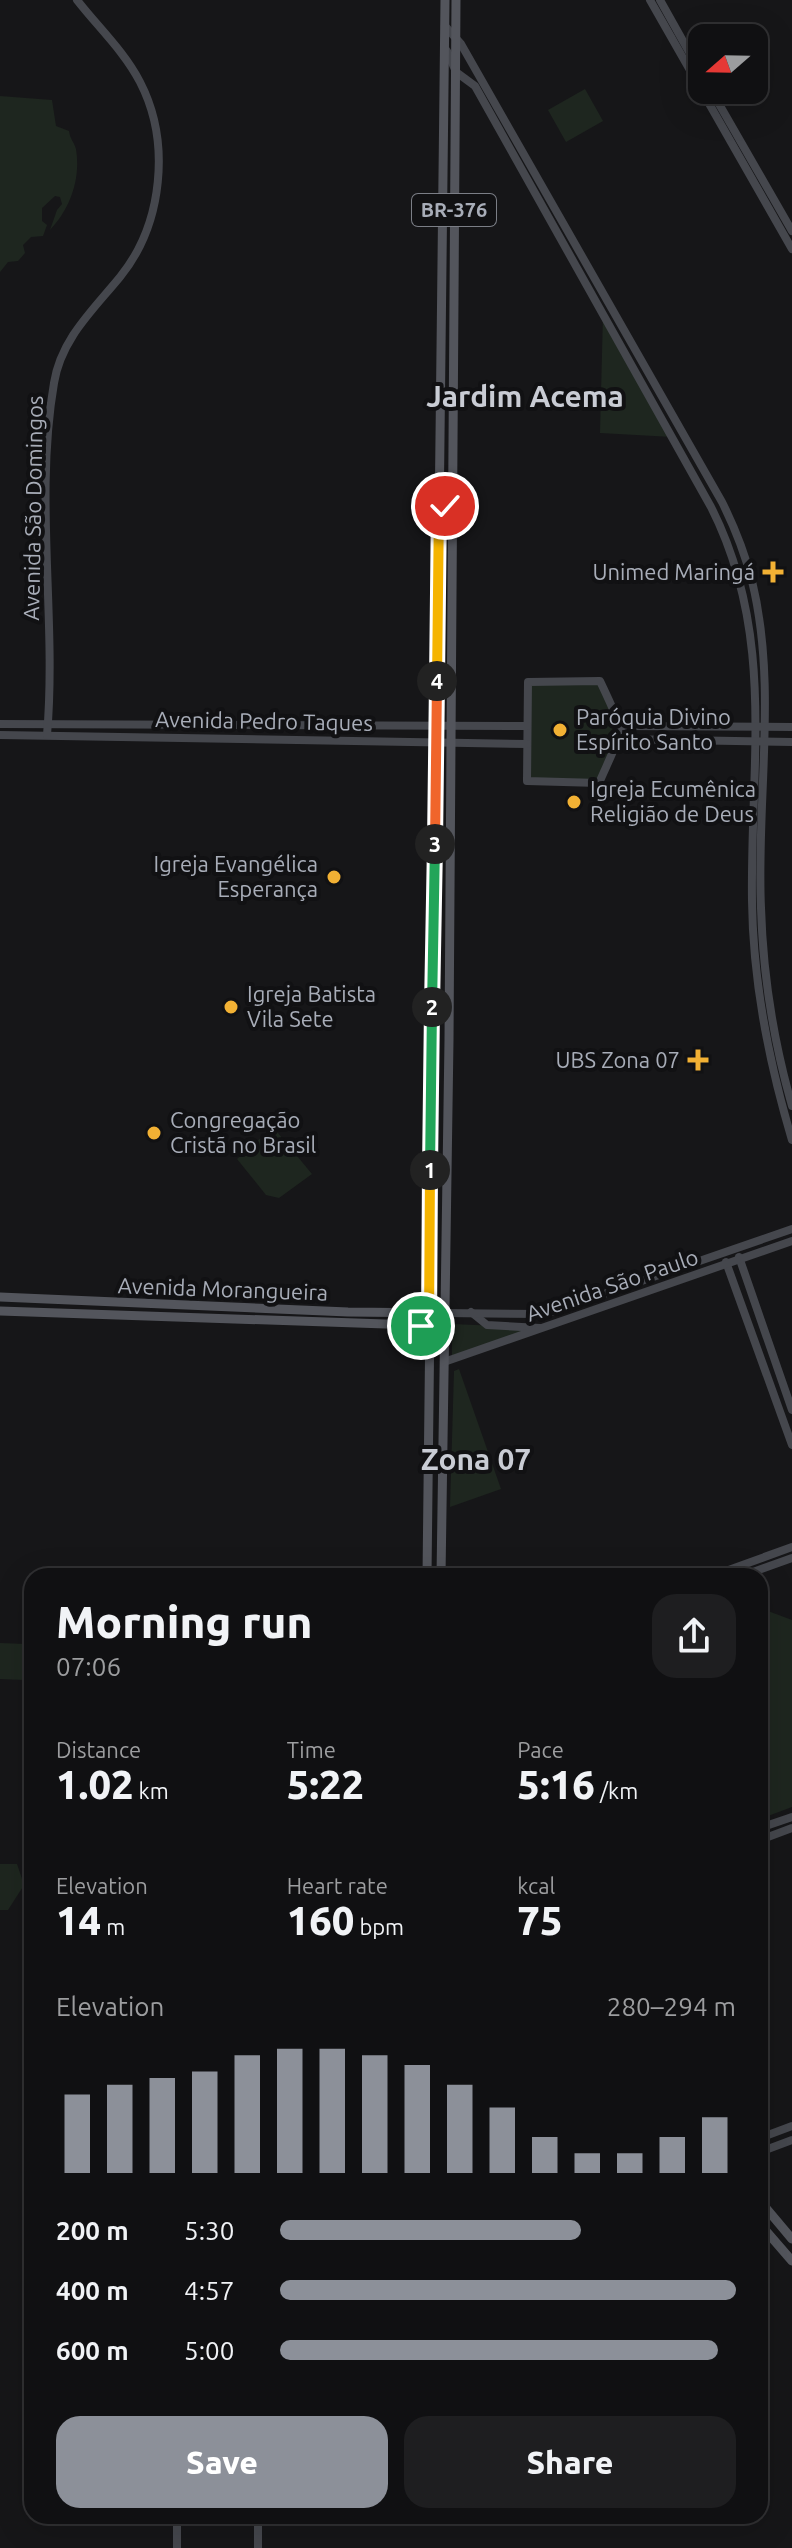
<!DOCTYPE html>
<meta charset="utf-8">
<style>
body{margin:0;font-family:Ubuntu,sans-serif;background:#1e1e20;color:#f1f3f6;height:100vh;display:flex;flex-direction:column;font-size:30px;white-space:nowrap}
*{box-sizing:border-box;margin:0}
p{font-size:26px;color:#9c9d9f}
.icon{flex:none;width:44px;height:44px;fill:none;stroke:currentColor;stroke-width:2;stroke-linecap:round;stroke-linejoin:round}
.map{position:relative;flex:1;overflow:hidden}
.panel{position:absolute;left:24px;top:1568px;width:744px;height:956px;display:flex;flex-direction:column;background:#101012;border-radius:24px;box-shadow:0 8px 32px #0002,0 0 0 2px #303032}
.panel>*{flex:none}
.needle{width:52px;rotate:250deg}
.tools{position:absolute;left:688px;top:24px;display:grid;gap:16px}
.tools a{display:grid;place-items:center;width:80px;height:80px;border-radius:16px;background:#101012;box-shadow:0 8px 32px #0002,0 0 0 2px #303032;font-size:40px}
.pin{position:absolute;display:grid;place-items:center;width:68px;height:68px;color:#fff;margin:-34px;border:4px solid #fff;border-radius:50%;box-shadow:0 2px 8px #0007}
.km{position:absolute;width:40px;height:40px;margin:-20px;border-radius:50%;background:#222;color:#fff;font-size:22px;line-height:40px;text-align:center}
.round{display:grid;place-items:center;flex:none;width:84px;height:84px;border-radius:24px;background:#1e1e20}
.headline{display:flex;align-items:center;justify-content:space-between;height:136px;padding:0 32px}
h1{font-size:44px;font-weight:800;line-height:60px}
.figures{display:grid;grid-template-columns:repeat(3,1fr);gap:12px;height:136px;padding:8px 32px}
.figures div{display:grid;align-content:center}
.figures b{font-size:40px;font-weight:800}
.figures small{font-size:22px;font-weight:400}
.figures p{font-size:22px}
.chart{height:224px;padding:16px 32px}
.chart p{display:flex;justify-content:space-between}
.chart svg{width:100%;height:144px;margin-top:8px;stroke:#8c9099;stroke-width:6}
.primary-button{display:flex;gap:16px;margin-top:auto;padding:16px 32px}
.primary-button a{flex:1;height:92px;border-radius:24px;background:#8c9099;color:#fff;font-size:32px;font-weight:800;line-height:92px;text-align:center}
.primary-button a+a{background:#1e1e20;color:#f1f3f6}
ul{padding:0 32px;list-style:none;font-size:26px}
li{display:grid;grid-template-columns:128px 96px 1fr;align-items:center;height:60px}
li i{height:20px;border-radius:10px;background:#8c9099}
.map>svg:first-child{display:block}
.green{fill:#1e261f}
.lines{fill:none;stroke-linecap:round;stroke-linejoin:round}
.secondary{stroke:#45474d;stroke-width:8}
.primary{stroke:#53555c;stroke-width:9}
.split-1-casing{stroke:#fff;stroke-width:16}
.split-2-casing{stroke:#fff;stroke-width:16}
.split-3-casing{stroke:#fff;stroke-width:16}
.split-4-casing{stroke:#fff;stroke-width:16}
.split-5-casing{stroke:#fff;stroke-width:16}
.split-1{stroke:#f5b400;stroke-width:10}
.split-2{stroke:#22a559;stroke-width:10}
.split-3{stroke:#22a559;stroke-width:10}
.split-4{stroke:#f0652b;stroke-width:10}
.split-5{stroke:#f5b400;stroke-width:10}
.poi-dot{fill:#f2b134;stroke:#111113;stroke-width:3}
.labels{text-anchor:middle;stroke-width:8;stroke-linejoin:round;paint-order:stroke}
.shield{fill:#111113;stroke:#7b7e86;stroke-width:2}
.shield-label{font-size:20px;font-weight:bold;fill:#a8adb8}
.street-label{font-size:22px;fill:#a8adb8;stroke:#111113}
.poi-label{font-size:22px;fill:#a8adb8;stroke:#111113;text-anchor:start}
.district-label{font-size:30px;font-weight:bold;fill:#c9ccd4;stroke:#111113}
</style>
<div class="map">
<svg width="792" height="2548" viewBox="0 0 792 2548">
<rect width="100%" height="100%" fill="#161618"/>
<g class="green">
<path d="M585,89L603,121L566,142L548,110Z"/>
<path d="M0,96L52,100L56,126L69,131C70,139 74,142 76,149C81,179 70,209 50,230L57,210L62,204L60,197L55,196L42,208V221L47,225L43,236L31,237L23,245L25,253L18,261L8,262L0,272Z"/>
<path d="M603,314L672,437L600,433Z"/>
<path d="M600,681L620,726L599,783L527,781L528,682Z"/>
<path d="M273,1127L312,1174L279,1198L266,1195L237,1159Z"/>
<path d="M452,1324L545,1328L452,1359Z"/>
<path d="M459,1369L501,1489L450,1507L454,1371Z"/>
<path d="M760,1608L792,1620V1807L760,1819Z"/>
<path d="M0,1643L26,1644L25,1680L0,1679Z"/>
<path d="M0,1864H17L24,1885L8,1910H0Z"/>
</g>
<g class="lines">
<g class="secondary">
<path d="M650,0L792,249"/>
<path d="M660,0L702,75"/>
<path d="M445,26L461,44L722,502C735,528 745,554 752,581C778,687 756,801 761,908C763,974 774,1043 792,1106"/>
<path d="M447,51L456,72L475,86L711,507C776,635 750,763 752,901C753,981 769,1063 792,1140"/>
<path d="M711,90L792,231"/>
<path d="M600,681C626,736 623,728 599,783L527,781L528,682Z"/>
<path d="M0,724L527,726"/>
<path d="M620,726L792,727"/>
<path d="M0,735L527,744"/>
<path d="M47,735C57,619 34,499 54,383C61,339 93,310 120,277C163,224 171,142 140,82C124,51 98,27 77,0"/>
<path d="M619,739L792,742"/>
<path d="M739,1257L792,1410"/>
<path d="M726,1262L792,1445"/>
<path d="M471,1312L487,1325L540,1328"/>
<path d="M444,1313L546,1314L792,1229"/>
<path d="M444,1362L792,1241"/>
<path d="M712,1576L792,1547"/>
<path d="M742,1576L792,1558"/>
<path d="M760,1828L792,1817"/>
<path d="M760,1840L792,1828"/>
<path d="M760,2138L792,2126"/>
<path d="M760,2152L792,2140"/>
<path d="M177,2548V2516"/>
<path d="M258,2548V2516"/>
</g>
<g class="primary">
<path d="M0,1297L348,1312L444,1313"/>
<path d="M0,1311L444,1326"/>
<path d="M427,1576L445,0"/>
<path d="M441,1576L449,1040L456,0"/>
<path d="M760,2201L792,2239"/>
<path d="M760,2224L792,2261"/>
</g>
</g>
<g class="lines">
<defs>
<path id="split-1" d="M421,1326H429L430,1170"/>
<path id="split-2" d="M430,1170L432,1007"/>
<path id="split-3" d="M432,1007L435,844"/>
<path id="split-4" d="M435,844L437,681"/>
<path id="split-5" d="M437,681L439,504L445,506"/>
</defs>
<use href="#split-1" class="split-1-casing"/>
<use href="#split-2" class="split-2-casing"/>
<use href="#split-3" class="split-3-casing"/>
<use href="#split-4" class="split-4-casing"/>
<use href="#split-5" class="split-5-casing"/>
<use href="#split-1" class="split-1"/>
<use href="#split-2" class="split-2"/>
<use href="#split-3" class="split-3"/>
<use href="#split-4" class="split-4"/>
<use href="#split-5" class="split-5"/>
</g>
<g class="poi-dot">
<path d="M769 560h8v8h8v8h-8v8h-8v-8h-8v-8h8z"/>
<circle cx="560" cy="730" r="8"/>
<circle cx="574" cy="802" r="8"/>
<circle cx="334" cy="877" r="8"/>
<circle cx="231" cy="1007" r="8"/>
<path d="M694 1048h8v8h8v8h-8v8h-8v-8h-8v-8h8z"/>
<circle cx="154" cy="1133" r="8"/>
</g>
<g class="labels">
<rect class="shield" x="412" y="194" width="84" height="32" rx="6"/>
<g class="shield-label">
<text x="454" y="217">BR-376</text>
</g>
<g class="street-label">
<text transform="translate(33 508) rotate(-89)" y="8">Avenida São Domingos</text>
<text transform="translate(264 721) rotate(1)" y="8">Avenida Pedro Taques</text>
<text transform="translate(612 1285) rotate(-19)" y="8">Avenida São Paulo</text>
<text transform="translate(223 1289) rotate(2)" y="8">Avenida Morangueira</text>
</g>
<g class="poi-label">
<text x="755" y="580" text-anchor="end">Unimed Maringá</text>
<text x="576" y="725">Paróquia Divino<tspan x="576" dy="25">Espírito Santo</tspan></text>
<text x="590" y="797">Igreja Ecumênica<tspan x="590" dy="25">Religião de Deus</tspan></text>
<text x="318" y="872" text-anchor="end">Igreja Evangélica<tspan x="318" dy="25">Esperança</tspan></text>
<text x="247" y="1002">Igreja Batista<tspan x="247" dy="25">Vila Sete</tspan></text>
<text x="680" y="1068" text-anchor="end">UBS Zona 07</text>
<text x="170" y="1128">Congregação<tspan x="170" dy="25">Cristã no Brasil</tspan></text>
</g>
<g class="district-label">
<text x="525" y="407">Jardim Acema</text>
<text x="476" y="1470">Zona 07</text>
</g>
</g>
</svg>
<div class="tools">
<a><svg class="needle" viewBox="-14 -14 28 28"><path d="M0-13l5 13h-10z" fill="#e53935"/><path d="M0 13l5-13h-10z" fill="#9c9d9f"/></svg></a>
</div>
<div class="pin" style="left:421px;top:1326px;background:#1e9e55"><svg class="icon" aria-label="arrive" viewBox="0 0 24 24"><path d="M6 21V4h12l-3 4 3 4H6"/></svg></div>
<div class="pin" style="left:445px;top:506px;background:#d93025"><svg class="icon" aria-label="check" viewBox="0 0 24 24"><path d="M5 12l5 5 9-10"/></svg></div>
<b class="km" style="left:430px;top:1170px">1</b>
<b class="km" style="left:432px;top:1007px">2</b>
<b class="km" style="left:435px;top:844px">3</b>
<b class="km" style="left:437px;top:681px">4</b>
<section class="panel">
<div class="headline"><div><h1>Morning run</h1><p>07:06</p></div><a class="round"><svg class="icon" aria-label="share" viewBox="0 0 24 24"><path d="M12 15V3M7 8l5-5 5 5M5 13v7h14v-7"/></svg></a></div>
<div class="figures">
<div><p>Distance</p><b>1.02<small> km</small></b></div>
<div><p>Time</p><b>5:22</b></div>
<div><p>Pace</p><b>5:16<small> /km</small></b></div>
</div>
<div class="figures">
<div><p>Elevation</p><b>14<small> m</small></b></div>
<div><p>Heart rate</p><b>160<small> bpm</small></b></div>
<div><p>kcal</p><b>75</b></div>
</div>
<div class="chart"><p><span>Elevation</span>280–294 m</p>
<svg viewBox="0 0 160 44" preserveAspectRatio="none"><path d="M5 44V20M15 44V17M25 44V15M35 44V13M45 44V8M55 44V6M65 44V6M75 44V8M85 44V11M95 44V17M105 44V24M115 44V33M125 44V38M135 44V38M145 44V33M155 44V27"/></svg>
</div>
<ul>
<li><b>200 m</b>5:30<i style="width:66%"></i></li>
<li><b>400 m</b>4:57<i style="width:100%"></i></li>
<li><b>600 m</b>5:00<i style="width:96%"></i></li>
</ul>
<div class="primary-button"><a>Save</a><a>Share</a></div>
</section>
</div>
